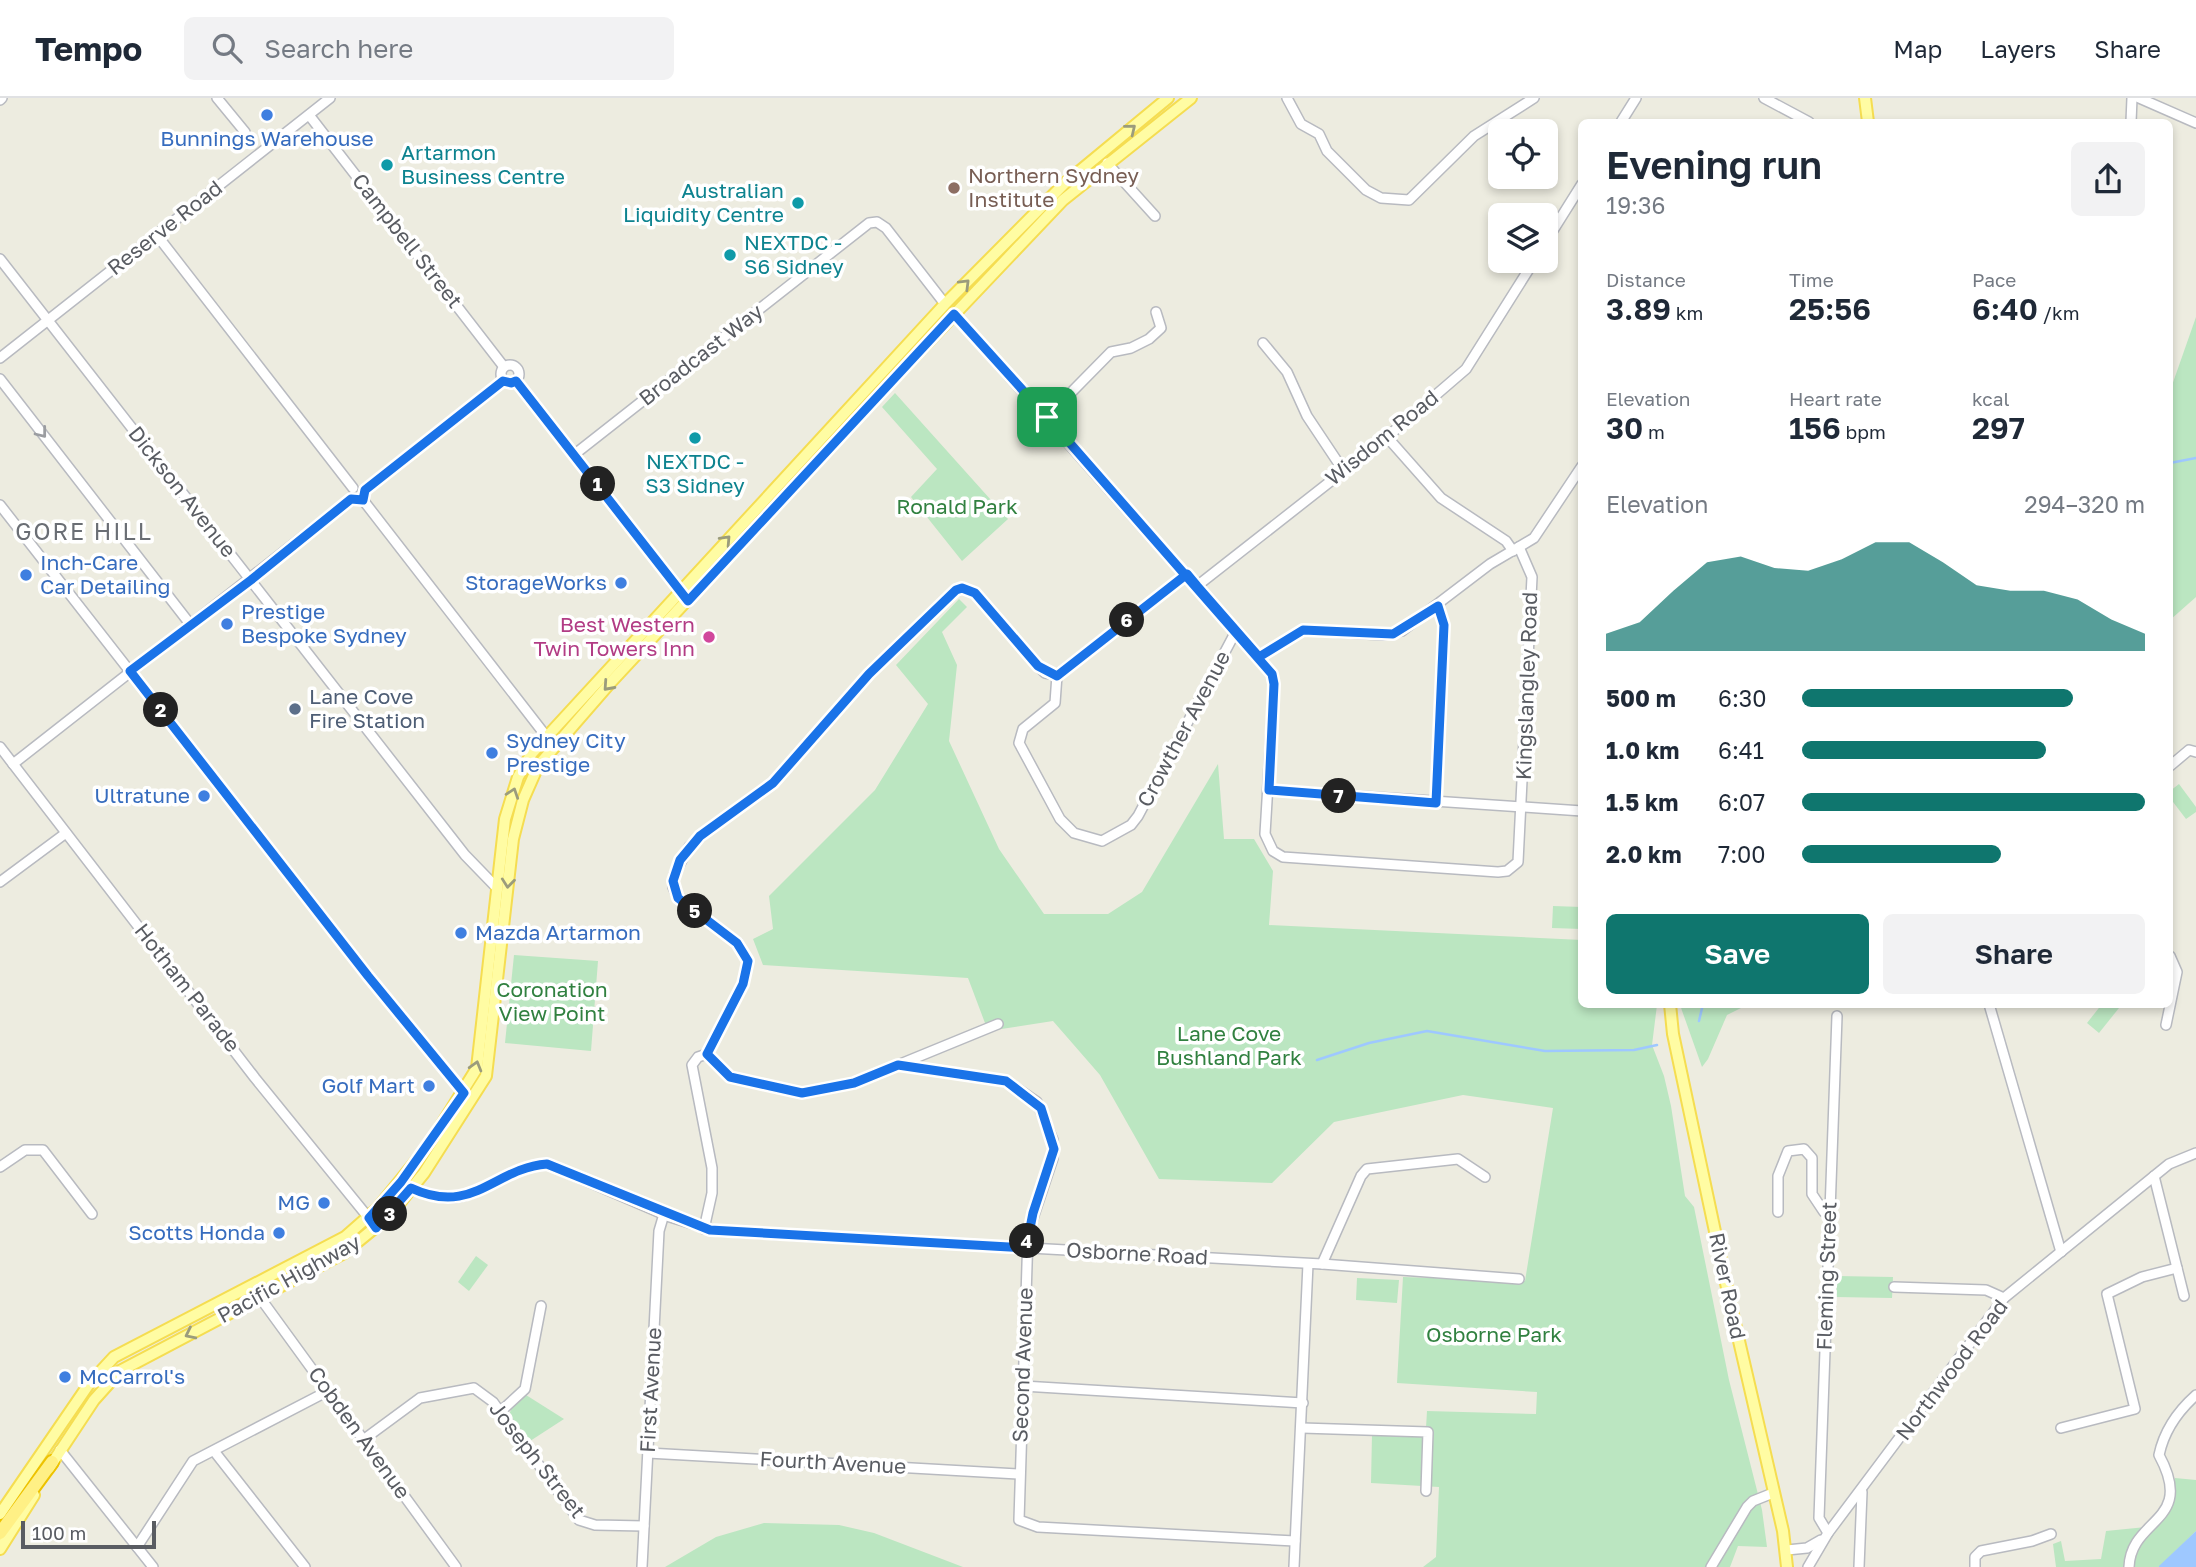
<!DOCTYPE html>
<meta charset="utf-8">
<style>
body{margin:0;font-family:"Golos Text",sans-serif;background:#f2f2f3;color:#1f2937;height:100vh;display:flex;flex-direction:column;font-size:26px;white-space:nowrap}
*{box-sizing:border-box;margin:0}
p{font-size:23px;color:#747a83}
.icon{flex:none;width:38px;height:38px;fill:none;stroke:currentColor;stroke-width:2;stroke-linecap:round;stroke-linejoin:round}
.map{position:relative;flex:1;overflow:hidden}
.details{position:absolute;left:1578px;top:21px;width:595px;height:889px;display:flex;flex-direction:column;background:#fff;border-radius:10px;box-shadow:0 4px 10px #0003}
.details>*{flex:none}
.fabs{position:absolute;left:1488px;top:21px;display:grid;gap:14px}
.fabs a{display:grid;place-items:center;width:70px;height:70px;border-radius:10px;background:#fff;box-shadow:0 4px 10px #0003;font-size:35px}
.scale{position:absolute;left:21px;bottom:18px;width:135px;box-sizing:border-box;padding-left:7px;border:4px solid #595c62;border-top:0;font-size:19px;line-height:24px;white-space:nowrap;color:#595c62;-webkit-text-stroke:5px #fff;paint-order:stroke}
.pin{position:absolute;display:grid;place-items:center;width:60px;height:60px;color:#fff;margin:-30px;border-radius:14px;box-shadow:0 4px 10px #0006}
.km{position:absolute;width:35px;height:35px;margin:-18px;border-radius:50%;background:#222;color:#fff;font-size:19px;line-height:35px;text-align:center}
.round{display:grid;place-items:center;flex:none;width:74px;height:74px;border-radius:10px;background:#f2f2f3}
.overview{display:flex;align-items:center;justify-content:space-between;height:119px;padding:0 28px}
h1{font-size:38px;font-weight:600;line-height:52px}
.metrics{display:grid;grid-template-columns:repeat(3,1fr);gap:10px;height:119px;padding:7px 28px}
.metrics div{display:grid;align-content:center}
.metrics b{font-size:30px;font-weight:600}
.metrics small{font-size:19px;font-weight:400}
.metrics p{font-size:19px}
.chart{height:196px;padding:14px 28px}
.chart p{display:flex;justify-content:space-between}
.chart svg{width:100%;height:126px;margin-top:7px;fill:#0f766e;opacity:.7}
.cta{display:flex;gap:14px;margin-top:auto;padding:14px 28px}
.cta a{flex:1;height:80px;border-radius:10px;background:#0f766e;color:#fff;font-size:28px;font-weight:600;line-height:80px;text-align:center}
.cta a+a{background:#f2f2f3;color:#1f2937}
ul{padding:0 28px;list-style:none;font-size:23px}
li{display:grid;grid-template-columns:112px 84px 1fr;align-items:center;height:52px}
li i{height:18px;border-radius:9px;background:#0f766e}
header{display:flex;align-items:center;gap:42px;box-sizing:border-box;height:98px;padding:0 35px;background:#fff;border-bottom:2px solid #e0e1e3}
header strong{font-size:33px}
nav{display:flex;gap:38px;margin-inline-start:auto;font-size:24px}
.search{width:490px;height:63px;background:#f2f2f3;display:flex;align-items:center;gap:18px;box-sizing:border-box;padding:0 24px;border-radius:10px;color:#747a83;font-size:26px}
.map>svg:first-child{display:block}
.green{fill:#bbe6c1}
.water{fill:#9ec8ff}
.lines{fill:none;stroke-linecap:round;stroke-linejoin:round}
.stream{stroke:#9ec8ff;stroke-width:2.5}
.minor-casing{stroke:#b8bac0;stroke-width:12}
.major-casing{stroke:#f5dd51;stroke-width:14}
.highway-casing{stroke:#edc200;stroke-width:16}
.minor{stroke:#fff;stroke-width:9}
.major{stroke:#fffca3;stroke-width:10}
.highway{stroke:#fff085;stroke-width:12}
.oneway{stroke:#9b9c7c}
.oneway2{stroke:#9b9da1}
.route-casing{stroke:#fff;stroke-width:14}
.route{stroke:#1a73e8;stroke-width:9}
.shop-dot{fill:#3f7fe0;stroke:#fff;stroke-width:2.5}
.culture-dot{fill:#0f9aa8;stroke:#fff;stroke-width:2.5}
.education-dot{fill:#8d6e63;stroke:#fff;stroke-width:2.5}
.hotel-dot{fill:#d1479c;stroke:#fff;stroke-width:2.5}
.service-dot{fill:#5c6f8a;stroke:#fff;stroke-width:2.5}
.labels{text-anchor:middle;stroke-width:7;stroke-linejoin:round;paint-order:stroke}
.shop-label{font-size:21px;fill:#366cbe;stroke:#fff;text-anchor:start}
.culture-label{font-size:21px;fill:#0d838f;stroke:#fff;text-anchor:start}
.education-label{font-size:21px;fill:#785e54;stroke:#fff;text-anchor:start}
.street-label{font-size:21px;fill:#595c62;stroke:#fff}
.park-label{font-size:21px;fill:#318140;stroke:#fff}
.hotel-label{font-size:21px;fill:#b23c85;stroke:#fff;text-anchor:end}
.service-label{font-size:21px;fill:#4e5e75;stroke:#fff;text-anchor:start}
.neighbourhood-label{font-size:23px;letter-spacing:2px;fill:#6a6e74;stroke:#fff}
</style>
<header>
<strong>Tempo</strong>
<div class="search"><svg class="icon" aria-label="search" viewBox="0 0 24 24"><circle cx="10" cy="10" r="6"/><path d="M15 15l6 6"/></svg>Search here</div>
<nav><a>Map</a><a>Layers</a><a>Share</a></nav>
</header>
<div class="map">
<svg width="2196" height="1469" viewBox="0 0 2196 1469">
<rect width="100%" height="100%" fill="#edece0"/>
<g class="green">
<path d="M2196,219V499L2170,522V293Z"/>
<path d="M895,295L1008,421L962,463L911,399L937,371L882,309Z"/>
<path d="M959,501L967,509L942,534L957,567L949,643L999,751L1044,816H1108L1142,794L1218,666L1224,741H1254L1273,773L1269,827L1582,842V906L1657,907L1652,947L1664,978L1671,1008L1685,1098L1694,1109L1729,1282L1762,1412L1767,1449L1738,1448L1730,1469H1423L1436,1459L1439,1389L1371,1385L1372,1336L1426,1330L1427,1313L1536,1316L1537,1294L1397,1285L1403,1179L1525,1183L1553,1010L1463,997L1334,1024L1272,1085L1159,1081L1100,977L1053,923L988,933L968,880L763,867L753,841L773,831L769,798L875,692L928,606L896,567Z"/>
<path d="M2179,686L2196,709V714L2186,721L2170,700V693Z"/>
<path d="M1553,808L1582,809V831L1552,830Z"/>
<path d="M514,857L598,863L591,953L505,945Z"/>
<path d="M2102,906L2115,907L2119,910L2099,935L2087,925Z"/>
<path d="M1680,907V906L1747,907L1727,917L1708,961L1702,969Z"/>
<path d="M476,1158L488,1167L469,1193L458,1184Z"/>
<path d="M1837,1178L1893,1179L1892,1200L1836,1199Z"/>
<path d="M1357,1180L1399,1182L1397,1205L1356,1202Z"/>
<path d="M526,1297L564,1321L527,1345L509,1318L511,1311Z"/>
<path d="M2175,1380L2196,1382V1433L2159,1469H2056L2053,1446L2061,1443L2065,1463L2101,1461L2106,1433L2156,1428L2171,1410Z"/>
<path d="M764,1425L839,1427L874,1435L963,1469H665L716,1439Z"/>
</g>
<path class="water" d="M2196,1433V1469H2159V1468Z"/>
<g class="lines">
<g class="stream">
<path d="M2170,365L2196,360"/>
<path d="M1699,923L1703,906"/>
<path d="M1317,962L1369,945L1427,933L1545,953L1634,952L1657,947"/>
</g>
<defs>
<g id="minor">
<path d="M217,0L245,34"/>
<path d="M1287,0L1301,26L1319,36L1327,53L1366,92L1381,100L1409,102L1474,38L1534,0"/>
<path d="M1764,0L1809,24"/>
<path d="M2139,0L2196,25"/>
<path d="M0,2L2,0"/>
<path d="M309,17L504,269"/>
<path d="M1621,24L1636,0"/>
<path d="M2131,24L2132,0"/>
<path d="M1107,65L1155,118"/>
<path d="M156,136L353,390"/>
<path d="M1545,145L1582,86"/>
<path d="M0,161L465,757L496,789"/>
<path d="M954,216L1272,576L1274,586L1265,736L1273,753L1283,759L1498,774L1507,773L1518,764L1532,479L1519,449"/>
<path d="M1263,245L1287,274L1307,318L1343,372"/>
<path d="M0,260L330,0"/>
<circle cx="510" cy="276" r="9"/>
<path d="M0,281L190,526"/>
<path d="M516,283L679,492"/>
<path d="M1047,319L1111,254L1131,250L1149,241L1161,230L1156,214"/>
<path d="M1387,339L1441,400L1506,443L1513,453"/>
<path d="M575,356L869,125L877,124L886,130L945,206"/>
<path d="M364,392L503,283"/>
<path d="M363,402L546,638"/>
<path d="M0,407L368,878L464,995"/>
<path d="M1197,488L1387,339L1466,271L1534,163"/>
<path d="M1259,559L1303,532L1383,537L1402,533L1490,466L1534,440L1582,368"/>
<path d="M1057,577L1055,605L1023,631L1019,645L1060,721L1074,735L1102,743L1131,727L1138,718L1236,533"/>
<path d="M0,649L255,980L372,1124"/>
<path d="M13,666L351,401"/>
<path d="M2170,668L2189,652L2196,654"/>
<path d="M1269,692L1582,713"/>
<path d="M1436,705L1444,527L1438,508"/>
<path d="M0,784L66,735"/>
<path d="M1989,906L2061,1154"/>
<path d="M2166,927L2177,874L2170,858"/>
<path d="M707,956L730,979L802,995L854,985L998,926"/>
<path d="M898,967L1006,983L1037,1004L1053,1042V1060L1028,1135L1019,1422L1038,1429L1295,1443"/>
<path d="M0,1069L25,1052H43L92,1116"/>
<path d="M2154,1078L2184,1198"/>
<path d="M401,1084C472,1126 486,1071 547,1066L670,1119L716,1133L1322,1166L1519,1181"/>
<path d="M1778,1114V1078L1788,1053L1804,1051L1812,1060V1096L1824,1114L1830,1115"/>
<path d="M704,1131L712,1095V1070L692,967L698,959L707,956L743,886L748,863L738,845L678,800L673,789L674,777L689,749L709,731L773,685L869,576L956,492L962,490L975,495L1038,568L1045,575L1057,577L1187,476"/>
<path d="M1322,1166L1361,1078L1367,1071L1458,1061L1485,1079"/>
<path d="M1894,1189L1986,1192L2004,1200"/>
<path d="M261,1201L456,1469"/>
<path d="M1023,1288L1303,1305"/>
<path d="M500,1314L525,1291L541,1208"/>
<path d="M1302,1330L1428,1334L1426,1393"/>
<path d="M2061,1330L2135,1311L2107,1196L2142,1179L2177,1170"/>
<path d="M363,1342L420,1300L474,1290L493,1304L579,1422L595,1427L644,1428"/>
<path d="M60,1352L153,1469"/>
<path d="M214,1353L305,1469"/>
<path d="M648,1355L1018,1376"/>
<path d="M1828,1435L1819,1420L1837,918"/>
<path d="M137,1449L193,1363L328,1293"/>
<path d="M1787,1452L1807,1450L1821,1442"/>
<path d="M642,1469L659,1133L664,1116"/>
<path d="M1294,1469L1308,1166"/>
<path d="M1711,1469L1747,1409L1753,1403L1773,1395"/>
<path d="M1808,1469L1828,1435L2004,1200L2169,1066L2196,1055"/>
<path d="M1859,1469L1862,1394"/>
<path d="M1975,1469V1459L1981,1453L2032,1443L2051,1436"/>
<path d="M2129,1469C2131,1419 2196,1425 2159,1357C2164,1333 2178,1313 2196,1297"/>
</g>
<g id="major">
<path d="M1865,0L1868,24"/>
<path d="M1670,906L1673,936L1730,1204L1783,1433L1787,1469"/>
<path d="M49,1370L94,1302L120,1273L344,1155L388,1119L424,1075L486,978L513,741L523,702L538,668L611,584L874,301L1063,102L1191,0"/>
<path d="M0,1416L89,1286L114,1259L345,1139L378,1110L429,1047L477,970L505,721L518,679L532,655L945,206L1064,86L1168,0"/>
<path d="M0,1451L34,1397"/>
</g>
<path id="highway" d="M0,1435L52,1364"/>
</defs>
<use href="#minor" class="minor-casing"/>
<use href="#major" class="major-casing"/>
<use href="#highway" class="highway-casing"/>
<use href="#minor" class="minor"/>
<use href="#major" class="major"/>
<use href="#highway" class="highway"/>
</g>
<defs><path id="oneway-chevron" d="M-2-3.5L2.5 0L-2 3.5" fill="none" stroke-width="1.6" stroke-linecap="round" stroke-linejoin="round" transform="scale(1.75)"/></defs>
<g class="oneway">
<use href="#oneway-chevron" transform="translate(1131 31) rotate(-39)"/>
<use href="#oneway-chevron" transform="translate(965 186) rotate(-45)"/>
<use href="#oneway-chevron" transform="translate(726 442) rotate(-47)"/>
<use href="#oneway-chevron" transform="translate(608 588) rotate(132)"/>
<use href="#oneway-chevron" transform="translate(513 695) rotate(-71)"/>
<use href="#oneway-chevron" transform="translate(508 785) rotate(96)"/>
<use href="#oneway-chevron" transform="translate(476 968) rotate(-74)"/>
<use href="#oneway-chevron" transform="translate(190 1236) rotate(154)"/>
</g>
<use class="oneway2" href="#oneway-chevron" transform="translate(42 335) rotate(52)"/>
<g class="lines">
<defs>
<path id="route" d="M1047,319L954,216L688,503L516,283L511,285L503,283L365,392L363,402L351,401L251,482L130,573L368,878L464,995L401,1084L369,1120L376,1130L411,1090C473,1119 494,1070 547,1066L710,1132L1026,1150L1033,1115L1054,1051L1041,1010L1006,983L898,967L854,985L802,995L730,979L707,956L743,886L748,863L737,845L678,800L673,783L680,762L700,738L773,685L869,576L956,492L962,490L975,495L1038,568L1057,578L1187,476L1197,488L1259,559L1303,532L1393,536L1438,508L1444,527L1436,705L1269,692L1274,586L1272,576L1047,319"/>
</defs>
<use href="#route" class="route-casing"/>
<use href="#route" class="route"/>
</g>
<g class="shop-dot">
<circle cx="267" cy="17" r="7"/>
<circle cx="26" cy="477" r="7"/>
<circle cx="621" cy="485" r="7"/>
<circle cx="227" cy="526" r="7"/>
<circle cx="492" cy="655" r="7"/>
<circle cx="204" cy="698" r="7"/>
<circle cx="461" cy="835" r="7"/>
<circle cx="429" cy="988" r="7"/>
<circle cx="324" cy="1105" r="7"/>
<circle cx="279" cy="1135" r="7"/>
<circle cx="65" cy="1279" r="7"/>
</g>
<g class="culture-dot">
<circle cx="387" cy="67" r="7"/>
<circle cx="798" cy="105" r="7"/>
<circle cx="730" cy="157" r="7"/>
<circle cx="695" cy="340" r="7"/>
</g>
<circle class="education-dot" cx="954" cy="90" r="7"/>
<circle class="hotel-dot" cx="709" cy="539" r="7"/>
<circle class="service-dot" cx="295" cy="611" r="7"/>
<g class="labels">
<g class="shop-label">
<text x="267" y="48" text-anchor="middle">Bunnings Warehouse</text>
<text x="40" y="472">Inch-Care<tspan x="40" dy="24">Car Detailing</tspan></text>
<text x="607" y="492" text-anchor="end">StorageWorks</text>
<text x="241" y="521">Prestige<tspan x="241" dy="24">Bespoke Sydney</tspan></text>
<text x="506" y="650">Sydney City<tspan x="506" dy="24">Prestige</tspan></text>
<text x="190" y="705" text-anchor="end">Ultratune</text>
<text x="475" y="842">Mazda Artarmon</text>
<text x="415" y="995" text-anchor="end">Golf Mart</text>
<text x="310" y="1112" text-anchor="end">MG</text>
<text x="265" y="1142" text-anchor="end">Scotts Honda</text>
<text x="79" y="1286">McCarrol's</text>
</g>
<g class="culture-label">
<text x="401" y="62">Artarmon<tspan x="401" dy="24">Business Centre</tspan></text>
<text x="784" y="100" text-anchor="end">Australian<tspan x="784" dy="24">Liquidity Centre</tspan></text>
<text x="744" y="152">NEXTDC -<tspan x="744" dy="24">S6 Sidney</tspan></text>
<text x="695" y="371" text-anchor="middle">NEXTDC -<tspan x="695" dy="24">S3 Sidney</tspan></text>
</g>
<g class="education-label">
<text x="968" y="85">Northern Sydney<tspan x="968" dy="24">Institute</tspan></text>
</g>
<g class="street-label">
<text transform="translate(165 130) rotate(-38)" y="7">Reserve Road</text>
<text transform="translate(407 143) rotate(52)" y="7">Campbell Street</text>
<text transform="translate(701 257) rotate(-38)" y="7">Broadcast Way</text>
<text transform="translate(1382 340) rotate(-39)" y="7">Wisdom Road</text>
<text transform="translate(182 394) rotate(52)" y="7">Dickson Avenue</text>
<text transform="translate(1527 588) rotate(-88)" y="7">Kingslangley Road</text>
<text transform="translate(1184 631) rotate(-62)" y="7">Crowther Avenue</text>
<text transform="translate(187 890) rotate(52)" y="7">Hotham Parade</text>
<text transform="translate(1137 1156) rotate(3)" y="7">Osborne Road</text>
<text transform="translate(1827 1178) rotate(-88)" y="7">Fleming Street</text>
<text transform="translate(289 1181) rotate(-29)" y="7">Pacific Highway</text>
<text transform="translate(1727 1188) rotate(78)" y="7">River Road</text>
<text transform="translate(1023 1267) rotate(-88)" y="7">Second Avenue</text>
<text transform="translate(1952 1272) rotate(-53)" y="7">Northwood Road</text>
<text transform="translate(651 1292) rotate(-87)" y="7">First Avenue</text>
<text transform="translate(359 1335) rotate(54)" y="7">Cobden Avenue</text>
<text transform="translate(537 1362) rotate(52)" y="7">Joseph Street</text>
<text transform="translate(833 1365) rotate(3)" y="7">Fourth Avenue</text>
</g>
<g class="park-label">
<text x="957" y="416">Ronald Park</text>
<text x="552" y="899">Coronation<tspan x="552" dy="24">View Point</tspan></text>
<text x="1229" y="943">Lane Cove<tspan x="1229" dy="24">Bushland Park</tspan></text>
<text x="1494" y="1244">Osborne Park</text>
</g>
<g class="hotel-label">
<text x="695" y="534">Best Western<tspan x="695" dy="24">Twin Towers Inn</tspan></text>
</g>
<g class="service-label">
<text x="309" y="606">Lane Cove<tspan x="309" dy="24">Fire Station</tspan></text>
</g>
<g class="neighbourhood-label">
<text x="84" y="442">GORE HILL</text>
</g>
</g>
</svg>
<div class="fabs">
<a><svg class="icon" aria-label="locate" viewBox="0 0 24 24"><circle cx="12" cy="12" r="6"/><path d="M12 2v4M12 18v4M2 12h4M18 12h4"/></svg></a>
<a><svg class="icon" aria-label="layers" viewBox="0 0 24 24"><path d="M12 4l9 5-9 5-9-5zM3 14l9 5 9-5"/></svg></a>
</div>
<div class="scale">100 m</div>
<div class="pin" style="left:1047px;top:319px;background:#1e9e55"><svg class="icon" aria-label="arrive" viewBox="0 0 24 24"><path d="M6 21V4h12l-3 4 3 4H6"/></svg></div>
<b class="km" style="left:598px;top:386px">1</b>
<b class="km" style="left:161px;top:612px">2</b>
<b class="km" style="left:390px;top:1116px">3</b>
<b class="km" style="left:1027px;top:1143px">4</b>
<b class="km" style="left:695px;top:813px">5</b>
<b class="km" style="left:1127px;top:522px">6</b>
<b class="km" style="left:1339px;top:698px">7</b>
<section class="details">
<div class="overview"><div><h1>Evening run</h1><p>19:36</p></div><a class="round"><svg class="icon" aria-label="share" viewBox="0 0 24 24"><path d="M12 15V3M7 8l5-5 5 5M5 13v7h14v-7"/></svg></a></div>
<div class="metrics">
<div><p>Distance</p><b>3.89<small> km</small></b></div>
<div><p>Time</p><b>25:56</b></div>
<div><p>Pace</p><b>6:40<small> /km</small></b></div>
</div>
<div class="metrics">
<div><p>Elevation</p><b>30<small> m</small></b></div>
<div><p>Heart rate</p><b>156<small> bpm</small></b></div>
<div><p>kcal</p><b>297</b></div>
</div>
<div class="chart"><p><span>Elevation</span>294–320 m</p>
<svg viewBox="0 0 160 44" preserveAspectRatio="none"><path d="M0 44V38L10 34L20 23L30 13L40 11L50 15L60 16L70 12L80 6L90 6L100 13L110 21L120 23L130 23L140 26L150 33L160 38V44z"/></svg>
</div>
<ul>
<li><b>500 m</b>6:30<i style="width:79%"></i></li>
<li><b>1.0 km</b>6:41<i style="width:71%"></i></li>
<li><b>1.5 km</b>6:07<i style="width:100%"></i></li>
<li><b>2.0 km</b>7:00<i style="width:58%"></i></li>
</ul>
<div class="cta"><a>Save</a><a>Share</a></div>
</section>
</div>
